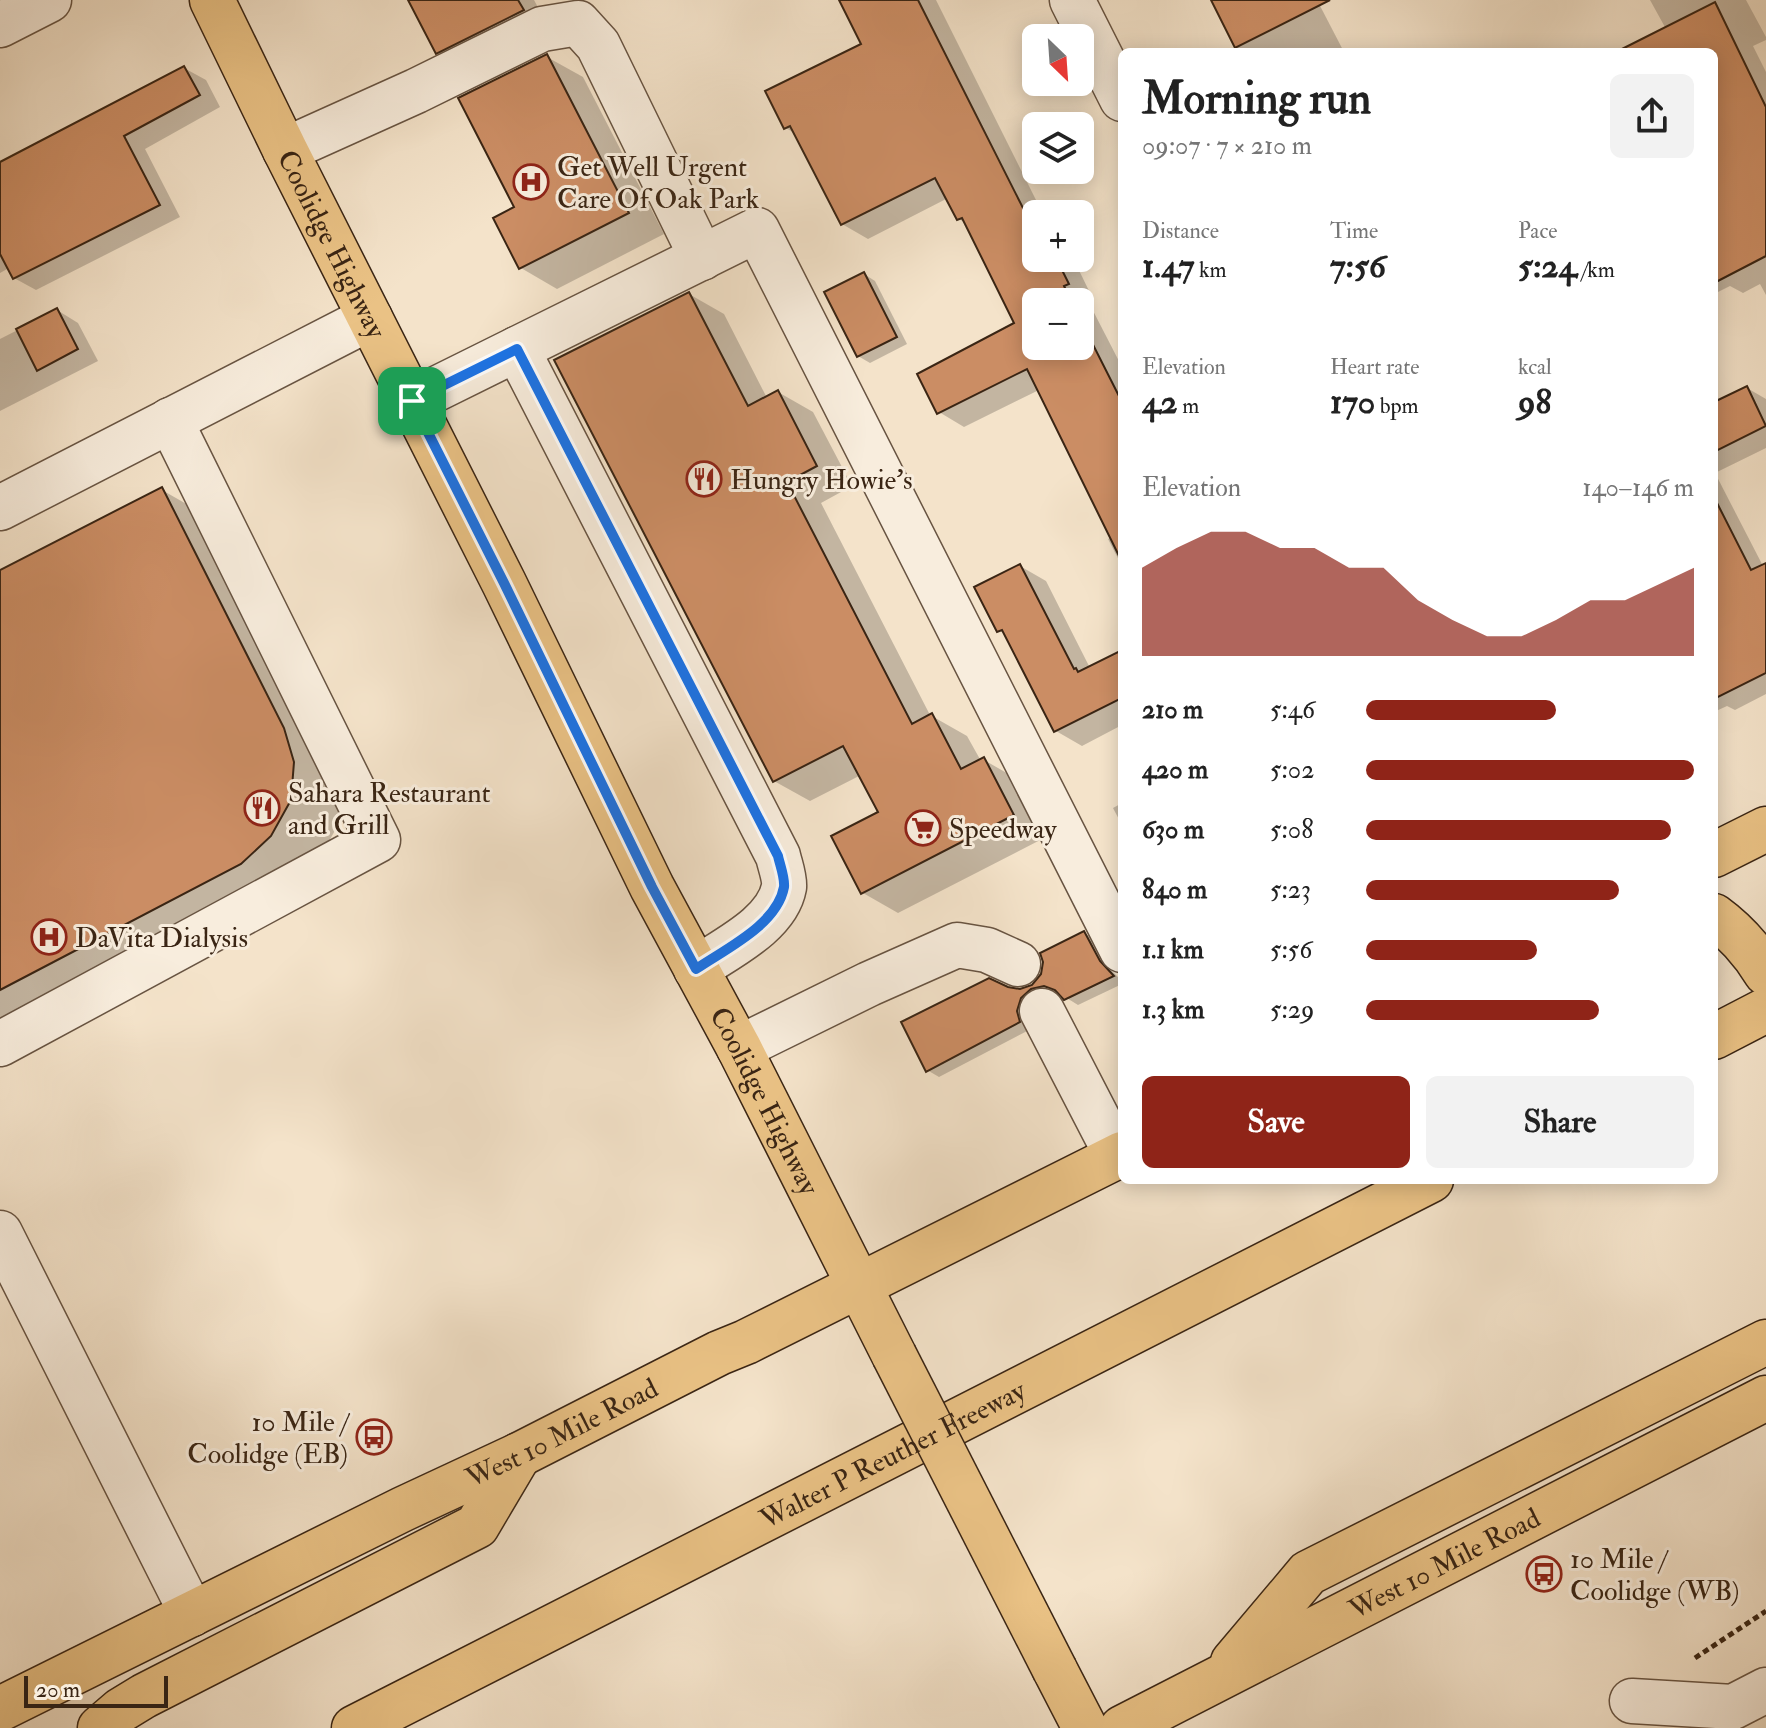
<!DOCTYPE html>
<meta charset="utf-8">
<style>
body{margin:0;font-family:"IM FELL Double Pica",serif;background:#f2f2f2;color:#222;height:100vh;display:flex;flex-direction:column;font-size:30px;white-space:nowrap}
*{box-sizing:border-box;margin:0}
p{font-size:26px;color:#767676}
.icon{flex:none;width:44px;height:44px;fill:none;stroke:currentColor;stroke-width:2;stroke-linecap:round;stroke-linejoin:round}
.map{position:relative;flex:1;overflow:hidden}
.side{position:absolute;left:1118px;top:48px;width:600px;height:1136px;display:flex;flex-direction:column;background:#fff;border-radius:12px;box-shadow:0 4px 20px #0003}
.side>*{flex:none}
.needle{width:52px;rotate:155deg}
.buttons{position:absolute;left:1022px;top:24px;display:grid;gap:16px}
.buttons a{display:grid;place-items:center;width:72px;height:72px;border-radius:12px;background:#fff;box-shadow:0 4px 20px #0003;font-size:40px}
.scale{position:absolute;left:24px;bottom:20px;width:144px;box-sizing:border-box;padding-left:8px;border:4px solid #3a2514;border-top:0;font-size:22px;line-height:28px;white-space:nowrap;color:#3a2514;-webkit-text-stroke:6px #f8eddd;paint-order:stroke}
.pin{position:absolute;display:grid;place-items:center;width:68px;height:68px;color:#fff;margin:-34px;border-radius:16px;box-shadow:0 4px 12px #0006}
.round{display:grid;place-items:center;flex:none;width:84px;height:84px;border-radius:12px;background:#f2f2f2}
.overview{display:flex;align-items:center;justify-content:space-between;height:136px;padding:0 24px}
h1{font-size:44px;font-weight:700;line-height:60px}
.metrics{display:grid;grid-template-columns:repeat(3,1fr);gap:12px;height:136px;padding:8px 24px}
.metrics div{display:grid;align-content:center}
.metrics b{font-size:34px;font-weight:700}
.metrics small{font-size:22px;font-weight:400}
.metrics p{font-size:22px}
.chart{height:224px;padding:16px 24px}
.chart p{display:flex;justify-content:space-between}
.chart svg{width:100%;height:144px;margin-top:8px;fill:#8f2418;opacity:.7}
.cta{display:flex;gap:16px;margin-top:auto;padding:16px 24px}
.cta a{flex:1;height:92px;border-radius:12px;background:#8f2418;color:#fff;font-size:32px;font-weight:700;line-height:92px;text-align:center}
.cta a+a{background:#f2f2f2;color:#222}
ul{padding:0 24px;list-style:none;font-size:26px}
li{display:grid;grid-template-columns:128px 96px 1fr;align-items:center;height:60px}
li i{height:20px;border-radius:10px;background:#8f2418}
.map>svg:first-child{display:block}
.shadow{fill:#0003;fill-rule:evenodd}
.building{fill:#cb8d64;stroke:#3a2514;stroke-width:2}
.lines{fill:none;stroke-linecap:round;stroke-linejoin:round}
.minor-casing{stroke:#685442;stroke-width:47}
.major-casing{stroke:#3a2514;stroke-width:47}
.highway-casing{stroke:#3a2514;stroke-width:47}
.path{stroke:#3a2514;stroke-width:5;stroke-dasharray:6 4;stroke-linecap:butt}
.minor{stroke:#f8eddd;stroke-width:44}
.major{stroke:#eac285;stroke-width:44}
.highway{stroke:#eac285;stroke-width:44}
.major-bridge-casing{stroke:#3a2514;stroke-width:47;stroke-linecap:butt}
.major-bridge{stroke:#eac285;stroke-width:44}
.route-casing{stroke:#fff;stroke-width:16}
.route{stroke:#1a73e8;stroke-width:10}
.labels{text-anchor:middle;stroke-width:6;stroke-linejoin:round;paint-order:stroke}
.poi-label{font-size:28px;fill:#3a2514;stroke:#f8eddd;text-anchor:start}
.street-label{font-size:28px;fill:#3a2514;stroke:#f8eddd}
</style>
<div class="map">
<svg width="1766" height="1728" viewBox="0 0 1766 1728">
<rect width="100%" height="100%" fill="#f4e3ca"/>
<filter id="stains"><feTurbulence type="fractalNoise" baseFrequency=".0025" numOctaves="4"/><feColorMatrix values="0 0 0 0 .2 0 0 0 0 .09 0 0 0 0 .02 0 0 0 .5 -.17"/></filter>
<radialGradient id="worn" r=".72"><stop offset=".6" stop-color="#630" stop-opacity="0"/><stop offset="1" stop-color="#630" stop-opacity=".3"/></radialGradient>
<g class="shadow">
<path d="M430,0H534L547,24L461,66L437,52Z"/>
<path d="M841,0H936L1043,214H1036V258H1073L1093,299L1088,301L1122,367V566L1108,539L1112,537L1039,390L964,427L939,412L1017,324L967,224L959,219L948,198L868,239L842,224L796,134L786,128L864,45ZM1036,302H1080V346H1036Z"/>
<path d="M1213,0H1317L1344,52H1240Z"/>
<path d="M1650,0H1746L1766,37V40L1753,46L1766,72V295L1760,284L1743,293L1730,286L1714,294V52H1640L1666,29Z"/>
<path d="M547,57L583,77L664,234L557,289L521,268L517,208Z"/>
<path d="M184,68L206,80L220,107L145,149L180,217L36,290L14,278L9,268L0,273V163Z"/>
<path d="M864,274L875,281L907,344L870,363L858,356Z"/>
<path d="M689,294L724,314L767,398L778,392L813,412L852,486L821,503L930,715L967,736L981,761L984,760L1019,780L1048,836L898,913L863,893L880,812L861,775L810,801L774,781Z"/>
<path d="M57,310L78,323L98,361L0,411V339Z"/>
<path d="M1747,388L1766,399V448L1715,473L1763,566L1766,565V694L1735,710L1727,706L1714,712V405Z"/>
<path d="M162,490L209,517L340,790L337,827L317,862L0,1040V572Z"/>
<path d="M1020,566L1046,581L1090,668L1122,652V725L1082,746L1056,731L1007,635L999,630Z"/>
<path d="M1122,803V825L1113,808Z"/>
<path d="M1084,933L1096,940L1111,970L1122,981V984L1078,1005L1057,992L1043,994L1031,1029L939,1077L927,1070L1007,989L1020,991L1033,986Z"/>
</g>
<g class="building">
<path d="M408,0H518L524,10L436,54Z"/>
<path d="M839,0H918L1025,212L1036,206V258H1056L1069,284L1064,286L1072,302H1036V346H1080V319L1122,402V562L1027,369L937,414L917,374L1014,323L962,218L957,220L935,178L841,225L790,126L784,129L765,91L861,44Z"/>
<path d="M1211,0H1330L1235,48Z"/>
<path d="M1715,2L1766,107V256L1714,283V52H1616Z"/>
<path d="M547,54L629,213L519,269L493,218L514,207L458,98Z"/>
<path d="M184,66L200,95L124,136L160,205L13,279L0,254V162Z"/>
<path d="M864,272L897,337L857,357L824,292Z"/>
<path d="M689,292L748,406L778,390L817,466L787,482L912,724L932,713L961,769L984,757L1014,815L861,894L831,836L878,812L843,746L773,782L554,360Z"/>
<path d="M57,308L78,349L37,371L16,329Z"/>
<path d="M1747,386L1766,426L1714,452V402Z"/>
<path d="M162,487L284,728L294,762L291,800L271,836L241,864L0,990V570Z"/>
<path d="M1714,497L1751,570L1766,563V673L1714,699Z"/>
<path d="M1020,564L1074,669L1076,668L1078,672L1122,650V698L1054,732L1002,630L997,632L974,587Z"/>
<path d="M1084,931L1100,961L1114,976L1064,1000L1055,990L1044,986L1031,989L1021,998L1017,1011L1020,1022L926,1072L901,1022L989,978L1008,987L1020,989L1032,985L1041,974L1043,962L1040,953Z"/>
</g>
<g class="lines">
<defs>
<g id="minor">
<path d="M1072,0L1122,99"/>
<path d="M0,25L49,0"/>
<path d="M285,150L416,91L542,29L578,23L598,45L702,258"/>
<path d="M517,349L778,856C780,865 785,878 784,887C777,925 725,949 696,969"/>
<path d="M412,401L757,230L1122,950"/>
<path d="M0,508L370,318"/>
<path d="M1042,1011L1117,1156"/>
<path d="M0,1044L378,840L170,420"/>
<path d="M739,1048L869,984L957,945L987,950L1018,964"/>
<path d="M0,1233L192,1614"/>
<path d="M1632,1701L1733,1707L1766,1690"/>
</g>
<g id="major">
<path id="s1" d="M212,0L285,150L504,583L652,887L739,1048L894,1355"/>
<path d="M1714,855L1766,829"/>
<path d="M1714,916C1736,932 1752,950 1766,973"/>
<path d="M1233,1662L1308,1573L1766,1342"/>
<path d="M1055,1670L1085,1728"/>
<path id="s2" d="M0,1709L403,1509L519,1455L719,1353L746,1342L1122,1154"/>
<path d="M100,1728L121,1710L144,1696L477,1526L519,1455"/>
<path id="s3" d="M1122,1728L1766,1398"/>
</g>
<g id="highway">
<path d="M1714,1037L1766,1010"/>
<path id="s4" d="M354,1728L1431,1180"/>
</g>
</defs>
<use href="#minor" class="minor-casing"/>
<use href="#major" class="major-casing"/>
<use href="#highway" class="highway-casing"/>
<path class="path" d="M1695,1658L1766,1611"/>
<use href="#minor" class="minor"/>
<use href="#major" class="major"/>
<use href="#highway" class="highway"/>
<defs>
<path id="major-bridge" d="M894,1355L1055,1670"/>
</defs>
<use href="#major-bridge" class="major-bridge-casing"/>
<use href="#major-bridge" class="major-bridge"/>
</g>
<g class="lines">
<defs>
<path id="route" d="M517,349L778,856C780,865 785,878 784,887C777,925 725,949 696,969L652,887L504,583L412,401Z"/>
</defs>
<use href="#route" class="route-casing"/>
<use href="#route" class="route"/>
</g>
<defs>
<symbol id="hospital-ring" viewBox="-11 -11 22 22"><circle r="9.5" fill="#f8eddd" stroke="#8f2418" stroke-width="1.5"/><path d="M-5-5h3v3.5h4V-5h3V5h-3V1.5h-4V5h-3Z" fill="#8f2418"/></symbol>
<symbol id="restaurant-ring" viewBox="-11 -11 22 22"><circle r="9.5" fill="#f8eddd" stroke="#8f2418" stroke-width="1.5"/><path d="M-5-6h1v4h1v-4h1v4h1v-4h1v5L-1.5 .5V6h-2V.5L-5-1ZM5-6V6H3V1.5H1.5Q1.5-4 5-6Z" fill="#8f2418"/></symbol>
<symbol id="supermarket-ring" viewBox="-11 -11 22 22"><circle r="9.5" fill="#f8eddd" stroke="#8f2418" stroke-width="1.5"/><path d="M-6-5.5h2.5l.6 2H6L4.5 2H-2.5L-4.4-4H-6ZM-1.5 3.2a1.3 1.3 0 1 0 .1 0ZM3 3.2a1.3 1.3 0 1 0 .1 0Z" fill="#8f2418"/></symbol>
<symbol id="bus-ring" viewBox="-11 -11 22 22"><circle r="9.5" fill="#f8eddd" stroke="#8f2418" stroke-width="1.5"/><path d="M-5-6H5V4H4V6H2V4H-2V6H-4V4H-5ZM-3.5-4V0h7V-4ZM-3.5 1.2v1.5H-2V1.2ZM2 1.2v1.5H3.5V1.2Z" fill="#8f2418"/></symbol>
</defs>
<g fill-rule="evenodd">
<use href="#hospital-ring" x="511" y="162" width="40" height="40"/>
<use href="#restaurant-ring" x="684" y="459" width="40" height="40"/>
<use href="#restaurant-ring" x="242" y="788" width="40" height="40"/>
<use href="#supermarket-ring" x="903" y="808" width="40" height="40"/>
<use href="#hospital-ring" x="29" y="917" width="40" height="40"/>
<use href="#bus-ring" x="354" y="1417" width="40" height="40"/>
<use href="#bus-ring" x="1524" y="1554" width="40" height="40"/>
</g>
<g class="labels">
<g class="poi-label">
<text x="557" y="176">Get Well Urgent<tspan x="557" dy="32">Care Of Oak Park</tspan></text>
<text x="730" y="489">Hungry Howie's</text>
<text x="288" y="802">Sahara Restaurant<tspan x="288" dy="32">and Grill</tspan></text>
<text x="949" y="838">Speedway</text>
<text x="75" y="947">DaVita Dialysis</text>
<text x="348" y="1431" text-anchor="end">10 Mile /<tspan x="348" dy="32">Coolidge (EB)</tspan></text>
<text x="1570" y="1568">10 Mile /<tspan x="1570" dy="32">Coolidge (WB)</tspan></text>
</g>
<g class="street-label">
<text dy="10" stroke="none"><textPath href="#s1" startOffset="272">Coolidge Highway</textPath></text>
<text dy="10" stroke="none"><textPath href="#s1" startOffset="1232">Coolidge Highway</textPath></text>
<text dy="10" stroke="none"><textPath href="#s2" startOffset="626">West 10 Mile Road</textPath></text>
<text dy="10" stroke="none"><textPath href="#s4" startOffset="604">Walter P Reuther Freeway</textPath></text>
<text dy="10" stroke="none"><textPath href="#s3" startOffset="362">West 10 Mile Road</textPath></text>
</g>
</g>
<rect width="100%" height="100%" filter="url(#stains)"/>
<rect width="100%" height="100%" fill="url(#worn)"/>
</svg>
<div class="buttons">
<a><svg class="needle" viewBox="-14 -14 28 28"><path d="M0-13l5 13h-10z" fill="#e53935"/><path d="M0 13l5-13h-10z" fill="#767676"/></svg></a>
<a><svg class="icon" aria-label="layers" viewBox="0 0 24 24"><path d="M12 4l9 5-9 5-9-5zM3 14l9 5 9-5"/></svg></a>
<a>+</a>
<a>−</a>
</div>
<div class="scale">20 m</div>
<div class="pin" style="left:412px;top:401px;background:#1e9e55"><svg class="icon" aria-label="arrive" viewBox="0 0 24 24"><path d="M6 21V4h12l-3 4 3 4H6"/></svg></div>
<section class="side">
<div class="overview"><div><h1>Morning run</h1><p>09:07 · 7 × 210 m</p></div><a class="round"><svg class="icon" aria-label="share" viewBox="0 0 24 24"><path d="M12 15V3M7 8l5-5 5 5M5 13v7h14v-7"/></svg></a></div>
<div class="metrics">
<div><p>Distance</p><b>1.47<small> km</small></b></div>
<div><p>Time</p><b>7:56</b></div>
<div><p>Pace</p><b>5:24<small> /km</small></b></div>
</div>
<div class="metrics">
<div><p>Elevation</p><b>42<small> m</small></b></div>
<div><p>Heart rate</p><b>170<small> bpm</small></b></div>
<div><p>kcal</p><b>98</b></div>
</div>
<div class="chart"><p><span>Elevation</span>140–146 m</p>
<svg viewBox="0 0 160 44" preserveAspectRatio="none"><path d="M0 44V17L10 11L20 6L30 6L40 11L50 11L60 17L70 17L80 27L90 33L100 38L110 38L120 33L130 27L140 27L150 22L160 17V44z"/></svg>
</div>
<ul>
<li><b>210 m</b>5:46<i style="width:58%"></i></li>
<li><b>420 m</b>5:02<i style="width:100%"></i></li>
<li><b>630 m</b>5:08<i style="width:93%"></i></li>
<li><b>840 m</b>5:23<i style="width:77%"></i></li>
<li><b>1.1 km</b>5:56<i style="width:52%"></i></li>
<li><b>1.3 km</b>5:29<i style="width:71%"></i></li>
</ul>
<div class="cta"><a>Save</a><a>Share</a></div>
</section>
</div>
